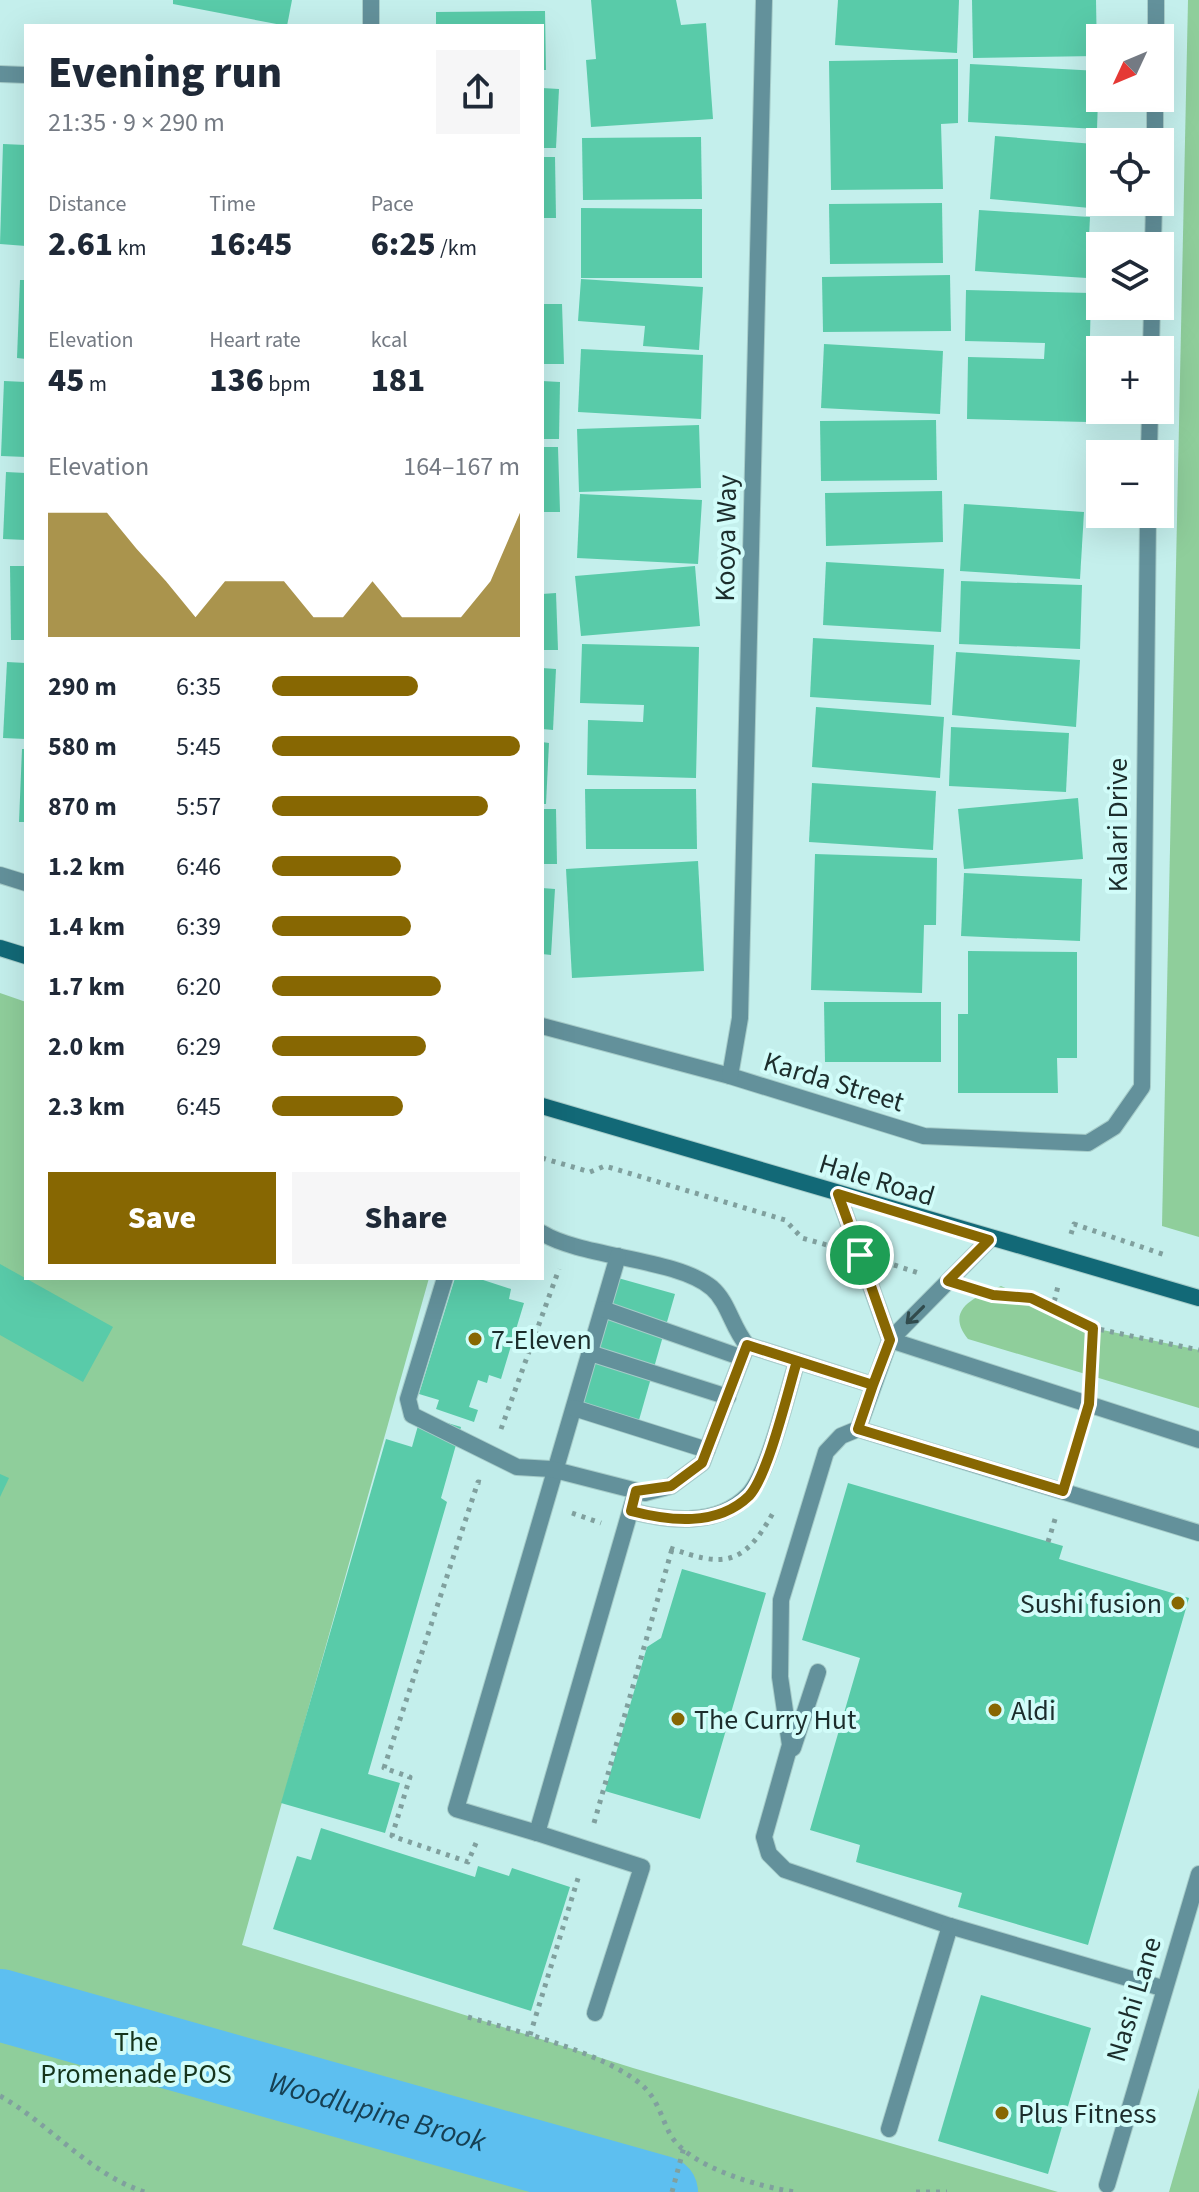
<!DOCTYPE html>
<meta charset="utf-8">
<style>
body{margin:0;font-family:"Source Sans 3",sans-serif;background:#f6f6f7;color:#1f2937;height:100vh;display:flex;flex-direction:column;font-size:30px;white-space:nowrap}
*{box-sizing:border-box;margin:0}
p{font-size:26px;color:#747a83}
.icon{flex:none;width:44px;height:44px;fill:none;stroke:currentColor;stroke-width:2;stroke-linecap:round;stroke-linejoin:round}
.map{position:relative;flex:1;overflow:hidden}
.sheet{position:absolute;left:24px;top:24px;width:520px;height:1256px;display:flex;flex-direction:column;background:#fff;border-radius:0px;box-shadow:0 8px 32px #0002}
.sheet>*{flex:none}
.needle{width:52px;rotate:226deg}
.tools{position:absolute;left:1086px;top:24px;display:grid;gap:16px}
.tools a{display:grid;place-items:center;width:88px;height:88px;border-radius:0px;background:#fff;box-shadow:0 8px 32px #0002;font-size:40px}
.pin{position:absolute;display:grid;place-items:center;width:68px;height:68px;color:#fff;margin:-34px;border:4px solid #fff;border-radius:50%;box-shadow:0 2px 8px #0007}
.round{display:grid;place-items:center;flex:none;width:84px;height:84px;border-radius:0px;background:#f6f6f7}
.summary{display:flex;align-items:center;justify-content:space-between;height:136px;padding:0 24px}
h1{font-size:44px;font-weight:800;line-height:60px}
.stats{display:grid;grid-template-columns:repeat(3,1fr);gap:12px;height:136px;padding:8px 24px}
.stats div{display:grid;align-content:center}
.stats b{font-size:34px;font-weight:800}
.stats small{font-size:22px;font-weight:400}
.stats p{font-size:22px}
.chart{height:224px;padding:16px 24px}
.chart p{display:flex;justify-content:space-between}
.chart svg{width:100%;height:144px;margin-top:8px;fill:#876702;opacity:.7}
.action{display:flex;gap:16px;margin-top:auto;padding:16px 24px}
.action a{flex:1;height:92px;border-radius:0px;background:#876702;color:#fff;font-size:32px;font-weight:800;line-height:92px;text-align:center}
.action a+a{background:#f6f6f7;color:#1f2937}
ul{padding:0 24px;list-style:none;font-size:26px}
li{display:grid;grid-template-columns:128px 96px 1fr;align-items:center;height:60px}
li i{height:20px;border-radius:10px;background:#876702}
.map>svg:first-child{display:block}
.green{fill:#8fce9b}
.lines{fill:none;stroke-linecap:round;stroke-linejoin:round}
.river{stroke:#5dbff0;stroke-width:72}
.building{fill:#59cba9}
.lane-casing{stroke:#a6ccc9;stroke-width:18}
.street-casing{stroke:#a6ccc9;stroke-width:18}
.secondary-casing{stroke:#a6ccc9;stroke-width:18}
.path{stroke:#80a09e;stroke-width:5;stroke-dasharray:4 6;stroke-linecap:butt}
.lane{stroke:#63919b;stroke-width:16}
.street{stroke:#63919b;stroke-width:16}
.secondary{stroke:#126977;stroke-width:16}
.oneway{stroke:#314b4d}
.route-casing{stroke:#fff;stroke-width:16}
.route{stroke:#876702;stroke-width:10}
.poi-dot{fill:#876702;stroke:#d1fcf9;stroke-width:3}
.labels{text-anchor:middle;stroke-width:8;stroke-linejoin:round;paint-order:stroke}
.street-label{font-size:28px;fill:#1c2d2c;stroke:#d1fcf9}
.poi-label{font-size:28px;fill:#1c2d2c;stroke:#d1fcf9;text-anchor:start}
.park-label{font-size:28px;fill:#15351c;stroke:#d1fcf9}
.water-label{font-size:30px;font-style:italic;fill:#164054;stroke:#d1fcf9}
</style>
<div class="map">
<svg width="1199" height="2192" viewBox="0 0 1199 2192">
<rect width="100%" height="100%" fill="#c4efec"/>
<g class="green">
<path d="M1188,0H1199V1237L1162,1226Z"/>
<path d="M0,993L26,1002V1278H429L242,1945L633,2068L1058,2192H0Z"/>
<path d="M1001,1286L1093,1328L1199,1350V1408L968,1339C943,1308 978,1296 1001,1286Z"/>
<path d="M1199,2088V2192H1169Z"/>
</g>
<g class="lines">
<path class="river" id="s1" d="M0,2005L662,2192"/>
</g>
<g class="building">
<path d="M173,0H292L287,26L173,4Z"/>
<path d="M591,0H676L681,25L706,23L713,119L591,127L586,60L596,59Z"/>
<path d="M838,0H959L957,53L835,45Z"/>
<path d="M972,0H1096L1097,56L973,58Z"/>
<path d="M545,11L546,70H542V26H436V12Z"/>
<path d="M958,59V123L941,124L943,189L831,190L829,61Z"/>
<path d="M970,64L1099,71L1097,129L968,122Z"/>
<path d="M542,88L559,89L556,148H542Z"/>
<path d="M995,136L1094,144L1090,208L990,199Z"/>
<path d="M701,137L702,199L583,200L582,138Z"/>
<path d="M3,144L26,145V246L0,244Z"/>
<path d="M542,157H555L556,218H542Z"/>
<path d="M942,203L943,263L830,264L829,204Z"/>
<path d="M581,208L702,209V278H581Z"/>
<path d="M979,210L1090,217L1087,278L975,271Z"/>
<path d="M950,275L951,331L823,332L822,277Z"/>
<path d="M581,279L703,287L699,350L643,346L645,326L578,321Z"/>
<path d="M20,280H26V359L17,358Z"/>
<path d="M966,290L1091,293L1088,422L967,419L968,357L1044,359L1045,343L965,341Z"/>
<path d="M542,304H562L564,364H542Z"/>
<path d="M824,344L943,351L940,414L821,408Z"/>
<path d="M581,349L703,355L701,419L578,412Z"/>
<path d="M4,381L26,382V457L1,456Z"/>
<path d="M542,381L560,382L559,439H542Z"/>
<path d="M936,420L937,480L821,481L820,421Z"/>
<path d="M699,425L701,488L579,492L577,429Z"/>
<path d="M542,447H558L560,512H542Z"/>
<path d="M6,472L26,473V540L3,539Z"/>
<path d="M942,491L943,542L826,546L825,493Z"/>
<path d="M580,494L702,500L698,564L577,558Z"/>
<path d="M964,504L1084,512L1080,579L960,571Z"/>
<path d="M826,562L944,569L941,632L823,625Z"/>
<path d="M10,566H26V640H11Z"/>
<path d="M695,566L700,626L581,636L575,576Z"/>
<path d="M961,581L1082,585L1080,649L959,644Z"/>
<path d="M556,593L558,650H542V594Z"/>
<path d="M813,638L934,645L931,705L810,697Z"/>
<path d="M582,644L699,647L696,778L587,775L588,720L643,722L644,705L580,703Z"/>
<path d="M956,652L1080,660L1076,727L952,715Z"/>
<path d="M7,662L26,663V739L3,738Z"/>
<path d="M542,668L556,669L553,730L542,729Z"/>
<path d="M816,707L944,717L940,778L812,767Z"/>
<path d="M951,727L1069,733L1066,792L949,786Z"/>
<path d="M542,742L549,743L546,804H542Z"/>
<path d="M22,749H26V822H19Z"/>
<path d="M812,783L936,791L933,850L809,842Z"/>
<path d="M585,789H696L697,849H586Z"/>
<path d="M1078,798L1083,859L964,869L958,809Z"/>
<path d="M542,809H556L557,864H542Z"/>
<path d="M815,854L937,858L936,925H924L922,993L811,990Z"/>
<path d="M698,861L704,971L572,978L566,869Z"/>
<path d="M964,873L1082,879L1080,941L961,936Z"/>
<path d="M542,888L555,889L551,955L542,954Z"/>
<path d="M968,951L1077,952V1058H1057L1058,1093H958V1014H968Z"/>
<path d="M824,1002H941V1062H825Z"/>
<path d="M0,1264L113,1327L83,1382L0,1335Z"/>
<path d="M455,1278H477L511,1289L509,1299L524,1303L501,1379L489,1375L487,1383L478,1380L469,1407L478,1410L474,1422L436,1409L439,1400L419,1394Z"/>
<path d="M618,1278L675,1294L635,1434L578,1418Z"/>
<path d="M421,1415L461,1427L441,1498L447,1502L368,1774L400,1783L385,1833L281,1803L386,1439L412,1447Z"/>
<path d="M0,1474L9,1478L0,1497Z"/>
<path d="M848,1483L1063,1546L1059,1559L1189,1598L1088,1945L958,1907L962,1893L856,1862L860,1845L810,1830L860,1658L802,1640Z"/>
<path d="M682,1569L766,1593L700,1819L605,1791L647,1647L661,1638Z"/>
<path d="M321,1828L475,1877L478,1866L509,1876L512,1868L570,1887L531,2011L273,1929L297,1856L311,1860Z"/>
<path d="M981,1995L1091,2028L1048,2174L938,2141Z"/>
</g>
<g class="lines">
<defs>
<g id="lane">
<path d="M838,1194L890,1340L989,1240"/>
<path d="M542,1233C583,1258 676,1258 712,1288C729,1303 732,1328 747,1345L873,1385"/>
<path d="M618,1256L456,1809L537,1833L636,1491"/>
<path d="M445,1278L408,1399L412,1415L517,1467L551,1469L645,1493L671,1486L702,1463L747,1345"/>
<path d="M603,1309L740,1357"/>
<path d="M590,1353L728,1397"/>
<path d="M574,1408L707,1450"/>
<path d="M858,1429L890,1340L1199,1440"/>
<path d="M631,1511C669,1521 717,1527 748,1495C768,1475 788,1391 797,1361"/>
<path d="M793,1748L818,1672"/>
<path d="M537,1833L642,1867L595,2013"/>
<path d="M1162,1988L950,1926L785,1870L769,1854L764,1837L790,1745L780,1677L781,1600L826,1452L841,1436L858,1429L1199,1533"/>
<path d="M889,2129L950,1926"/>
</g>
<g id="street">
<path d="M371,0V26"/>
<path d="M1156,38V0"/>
<path d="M0,74L26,75"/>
<path d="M1155,142V98"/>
<path d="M1153,246L1154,202"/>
<path d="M1151,350L1152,306"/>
<path d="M1149,454L1150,410"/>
<path d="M0,875L26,883"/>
<path d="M542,1026L730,1076L924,1136L1088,1143L1114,1127L1142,1087L1148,514"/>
<path d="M730,1076L740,1018L764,0"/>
<path d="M1107,2185L1199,1874"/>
</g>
<g id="secondary">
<path d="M0,948L26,956"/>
<path d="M542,1106L1199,1298"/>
</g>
</defs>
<use href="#lane" class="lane-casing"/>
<use href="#street" class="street-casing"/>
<use href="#secondary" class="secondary-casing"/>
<g class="path">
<path d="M542,1158L590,1172L605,1166L785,1220L802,1238L827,1245"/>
<path d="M1071,1234L1074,1224L1168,1256"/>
<path d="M894,1265L919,1273"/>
<path d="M978,1290L1031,1298L1052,1311L1093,1328L1199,1350"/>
<path d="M1052,1311L1058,1286"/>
<path d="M1090,1375L1093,1328"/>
<path d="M501,1429L559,1269"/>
<path d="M1071,1464L1081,1432"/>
<path d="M572,1513L601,1523"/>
<path d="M1048,1542L1056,1516"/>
<path d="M670,1548C723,1567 743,1567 773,1513"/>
<path d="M594,1823L672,1549"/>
<path d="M476,1843L468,1862L392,1836L410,1777L384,1768L478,1482L483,1483"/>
<path d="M468,2017C516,2031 606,2053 643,2086C658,2100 661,2117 670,2134C688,2167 760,2187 795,2192"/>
<path d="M530,2035L579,1875"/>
<path d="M0,2096C50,2124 90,2175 145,2192"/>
<path d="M672,2192L684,2147"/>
<path d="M916,2192H947"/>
</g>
<use href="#lane" class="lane"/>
<use href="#street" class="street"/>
<use href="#secondary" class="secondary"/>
</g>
<defs><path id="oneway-shaft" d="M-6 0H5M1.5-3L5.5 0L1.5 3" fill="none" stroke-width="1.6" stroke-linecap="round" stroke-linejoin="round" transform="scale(2)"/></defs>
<use class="oneway" href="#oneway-shaft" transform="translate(915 1315) rotate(135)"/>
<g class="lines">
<defs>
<path id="route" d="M860,1255L890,1340L873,1385L747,1345L702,1463L671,1486L636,1491L631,1511C669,1521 717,1527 749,1496C768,1476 788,1391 797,1361L873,1385L858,1429L1063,1491L1089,1404L1093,1328L1031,1298L993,1295L948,1281L989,1240L838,1194L860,1255"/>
</defs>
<use href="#route" class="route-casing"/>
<use href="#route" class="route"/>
</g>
<g class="poi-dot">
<circle cx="475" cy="1339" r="8"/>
<circle cx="1178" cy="1603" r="8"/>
<circle cx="995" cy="1710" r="8"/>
<circle cx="678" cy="1719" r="8"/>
<circle cx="1002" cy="2113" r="8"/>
</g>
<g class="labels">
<g class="street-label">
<text transform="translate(725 538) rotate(-89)" y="10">Kooya Way</text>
<text transform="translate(1117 825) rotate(-90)" y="10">Kalari Drive</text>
<text transform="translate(834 1081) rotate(17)" y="10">Karda Street</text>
<text transform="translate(877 1179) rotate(17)" y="10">Hale Road</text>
<text transform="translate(1133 1999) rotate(-73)" y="10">Nashi Lane</text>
</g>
<g class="poi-label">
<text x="491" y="1349">7-Eleven</text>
<text x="1162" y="1613" text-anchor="end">Sushi fusion</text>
<text x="1011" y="1720">Aldi</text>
<text x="694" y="1729">The Curry Hut</text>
<text x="1018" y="2123">Plus Fitness</text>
</g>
<g class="park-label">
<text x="136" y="2051">The<tspan x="136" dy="32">Promenade POS</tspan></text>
</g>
<g class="water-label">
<text dy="10" stroke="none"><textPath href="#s1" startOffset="392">Woodlupine Brook</textPath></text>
</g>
</g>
</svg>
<div class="tools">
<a><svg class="needle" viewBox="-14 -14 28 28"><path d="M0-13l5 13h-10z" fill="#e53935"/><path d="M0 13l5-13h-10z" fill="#747a83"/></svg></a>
<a><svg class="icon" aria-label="locate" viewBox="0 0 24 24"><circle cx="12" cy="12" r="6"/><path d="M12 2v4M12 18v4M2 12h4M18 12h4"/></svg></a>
<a><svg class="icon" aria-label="layers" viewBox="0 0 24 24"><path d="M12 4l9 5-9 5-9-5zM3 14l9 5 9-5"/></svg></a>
<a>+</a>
<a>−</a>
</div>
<div class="pin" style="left:860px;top:1255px;background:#1e9e55"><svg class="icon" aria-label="arrive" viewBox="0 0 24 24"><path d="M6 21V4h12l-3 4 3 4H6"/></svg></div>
<section class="sheet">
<div class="summary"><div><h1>Evening run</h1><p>21:35 · 9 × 290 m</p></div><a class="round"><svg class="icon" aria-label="share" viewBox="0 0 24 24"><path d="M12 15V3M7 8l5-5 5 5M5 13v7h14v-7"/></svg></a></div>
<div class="stats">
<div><p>Distance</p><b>2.61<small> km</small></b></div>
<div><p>Time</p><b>16:45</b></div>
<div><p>Pace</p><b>6:25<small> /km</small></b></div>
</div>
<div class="stats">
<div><p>Elevation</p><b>45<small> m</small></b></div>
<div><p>Heart rate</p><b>136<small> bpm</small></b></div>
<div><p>kcal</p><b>181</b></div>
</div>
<div class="chart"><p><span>Elevation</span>164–167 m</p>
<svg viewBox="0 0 160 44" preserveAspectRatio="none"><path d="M0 44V6L10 6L20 6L30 17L40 27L50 38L60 27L70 27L80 27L90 38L100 38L110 27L120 38L130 38L140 38L150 27L160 6V44z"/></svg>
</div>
<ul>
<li><b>290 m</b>6:35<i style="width:59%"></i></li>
<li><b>580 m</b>5:45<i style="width:100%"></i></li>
<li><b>870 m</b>5:57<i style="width:87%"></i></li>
<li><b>1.2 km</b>6:46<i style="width:52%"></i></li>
<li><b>1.4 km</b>6:39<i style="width:56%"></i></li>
<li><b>1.7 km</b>6:20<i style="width:68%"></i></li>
<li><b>2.0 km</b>6:29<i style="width:62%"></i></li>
<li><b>2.3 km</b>6:45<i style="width:53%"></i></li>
</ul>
<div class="action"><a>Save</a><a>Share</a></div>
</section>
</div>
